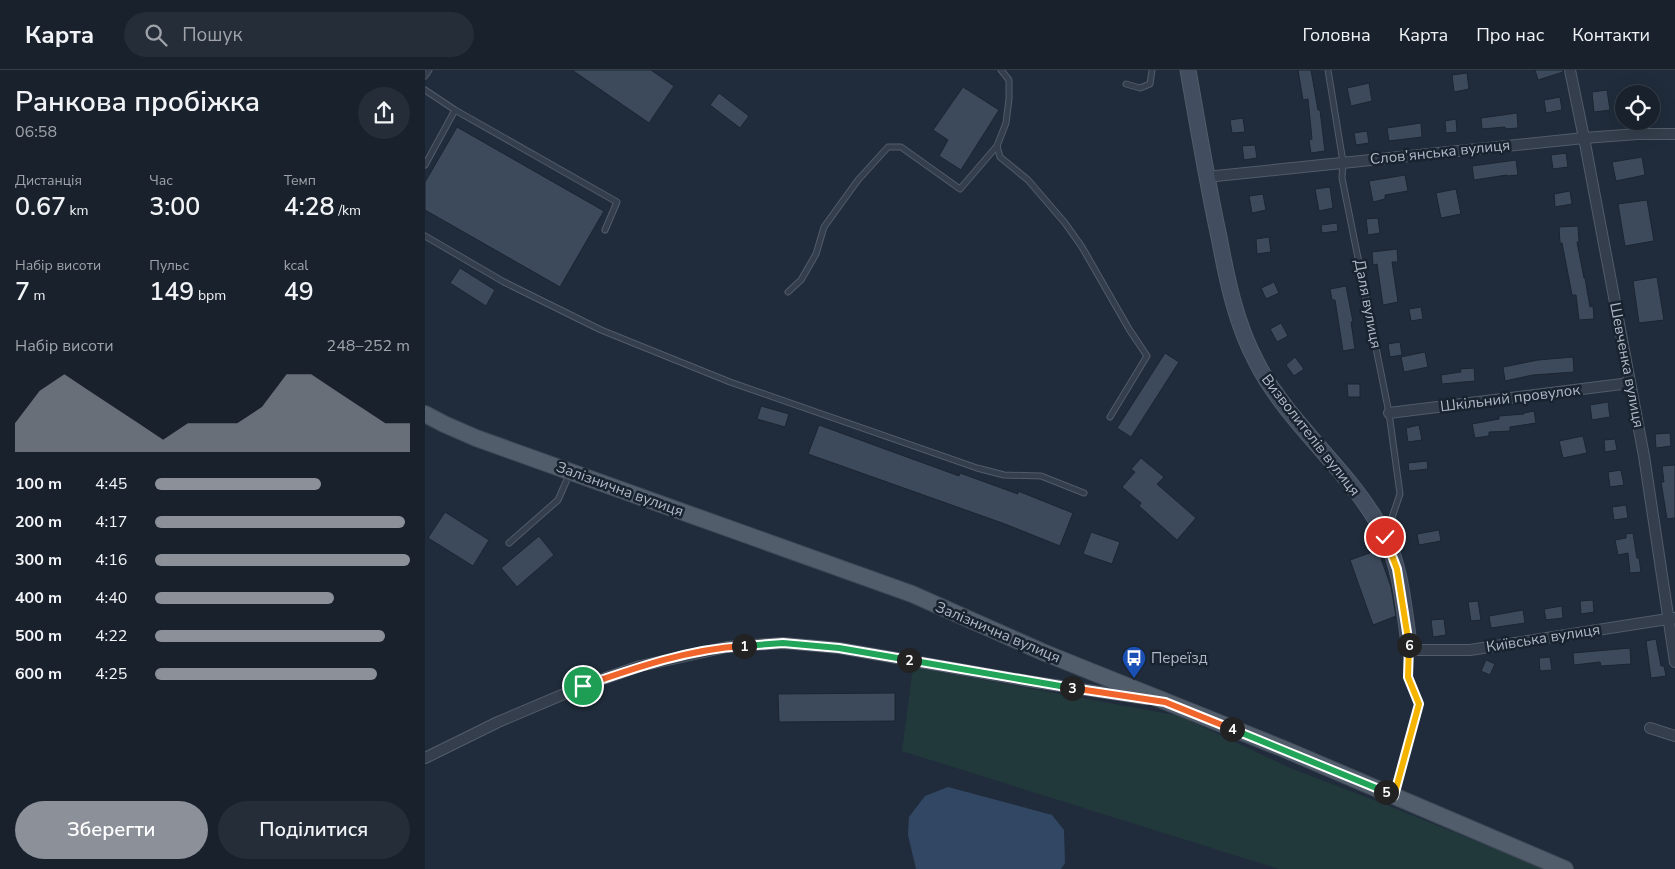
<!DOCTYPE html>
<html lang="uk">
<meta charset="utf-8">
<style>
body{margin:0;font-family:"Nunito Sans",sans-serif;background:#252e38;color:#f1f3f6;height:100vh;display:flex;flex-direction:column;font-size:19px;white-space:nowrap}
*{box-sizing:border-box;margin:0}
p{font-size:16px;color:#9fa3a9}
.icon{flex:none;width:28px;height:28px;fill:none;stroke:currentColor;stroke-width:2;stroke-linecap:round;stroke-linejoin:round}
.map{position:relative;flex:1;overflow:hidden}
.panel{display:flex;flex-direction:column;background:#18212c;width:425px}
.panel>*{flex:none}
.buttons{position:absolute;left:1190px;top:15px;display:grid;gap:10px}
.buttons a{display:grid;place-items:center;width:45px;height:45px;border-radius:50%;background:#18212c;box-shadow:0 5px 20px #0002,0 0 0 1px #363e48;font-size:25px}
.pin{position:absolute;display:grid;place-items:center;width:42px;height:42px;color:#fff;margin:-21px;border:2px solid #fff;border-radius:50%;box-shadow:0 1px 5px #0007}
.km{position:absolute;width:25px;height:25px;margin:-12px;border-radius:50%;background:#222;color:#fff;font-size:14px;line-height:25px;text-align:center}
.round{display:grid;place-items:center;flex:none;width:52px;height:52px;border-radius:26px;background:#252e38}
.summary{display:flex;align-items:center;justify-content:space-between;height:85px;padding:0 15px}
h1{font-size:28px;font-weight:600;line-height:38px}
.stats{display:grid;grid-template-columns:repeat(3,1fr);gap:8px;height:85px;padding:5px 15px}
.stats div{display:grid;align-content:center}
.stats b{font-size:25px;font-weight:600}
.stats small{font-size:14px;font-weight:400}
.stats p{font-size:14px}
.chart{height:140px;padding:10px 15px}
.chart p{display:flex;justify-content:space-between}
.chart svg{width:100%;height:90px;margin-top:5px;fill:#8c9099;opacity:.7}
.primary-button{display:flex;gap:10px;margin-top:auto;padding:10px 15px}
.primary-button a{flex:1;height:58px;border-radius:30px;background:#8c9099;color:#fff;font-size:20px;font-weight:600;line-height:58px;text-align:center}
.primary-button a+a{background:#252e38;color:#f1f3f6}
ul{padding:0 15px;list-style:none;font-size:16px}
li{display:grid;grid-template-columns:80px 60px 1fr;align-items:center;height:38px}
li i{height:12px;border-radius:6px;background:#8c9099}
header{display:flex;align-items:center;gap:30px;box-sizing:border-box;height:70px;padding:0 25px;background:#18212c;border-bottom:1px solid #363e48}
header strong{font-size:24px}
nav{display:flex;gap:28px;margin-inline-start:auto;font-size:18px}
.search{width:350px;height:45px;background:#252e38;display:flex;align-items:center;gap:12px;box-sizing:border-box;padding:0 18px;border-radius:28px;color:#9fa3a9;font-size:19px}
main{display:flex;flex:1;min-height:0}
.map>svg:first-child{display:block}
.green{fill:#22393c}
.water{fill:#324764}
.building{fill:#3c4a5b;stroke:#1b2532}
.lines{fill:none;stroke-linecap:round;stroke-linejoin:round}
.lane-casing{stroke:#525b69;stroke-width:7}
.street-casing{stroke:#525b69;stroke-width:12}
.secondary-casing{stroke:#525b69;stroke-width:17}
.primary-casing{stroke:#3d4755;stroke-width:18}
.path{stroke:#3d5557;stroke-width:2;stroke-dasharray:4 4;stroke-linecap:butt}
.lane{stroke:#343e4c;stroke-width:5}
.street{stroke:#343e4c;stroke-width:10}
.secondary{stroke:#424d5f;stroke-width:15}
.primary{stroke:#525d6c;stroke-width:16}
.split-1-casing{stroke:#fff;stroke-width:10}
.split-2-casing{stroke:#fff;stroke-width:10}
.split-3-casing{stroke:#fff;stroke-width:10}
.split-4-casing{stroke:#fff;stroke-width:10}
.split-5-casing{stroke:#fff;stroke-width:10}
.split-6-casing{stroke:#fff;stroke-width:10}
.split-7-casing{stroke:#fff;stroke-width:10}
.split-1{stroke:#f0652b;stroke-width:6}
.split-2{stroke:#22a559;stroke-width:6}
.split-3{stroke:#22a559;stroke-width:6}
.split-4{stroke:#f0652b;stroke-width:6}
.split-5{stroke:#22a559;stroke-width:6}
.split-6{stroke:#f5b400;stroke-width:6}
.split-7{stroke:#f5b400;stroke-width:6}
.labels{text-anchor:middle;stroke-width:5;stroke-linejoin:round;paint-order:stroke}
.street-label{font-size:15px;fill:#afb8c8;stroke:#192330}
.poi-label{font-size:15px;fill:#afb8c8;stroke:#192330;text-anchor:start}
</style>
<header>
<strong>Карта</strong>
<div class="search"><svg class="icon" aria-label="search" viewBox="0 0 24 24"><circle cx="10" cy="10" r="6"/><path d="M15 15l6 6"/></svg>Пошук</div>
<nav><a>Головна</a><a>Карта</a><a>Про нас</a><a>Контакти</a></nav>
</header>
<main>
<section class="panel">
<div class="summary"><div><h1>Ранкова пробіжка</h1><p>06:58</p></div><a class="round"><svg class="icon" aria-label="share" viewBox="0 0 24 24"><path d="M12 15V3M7 8l5-5 5 5M5 13v7h14v-7"/></svg></a></div>
<div class="stats">
<div><p>Дистанція</p><b>0.67<small> km</small></b></div>
<div><p>Час</p><b>3:00</b></div>
<div><p>Темп</p><b>4:28<small> /km</small></b></div>
</div>
<div class="stats">
<div><p>Набір висоти</p><b>7<small> m</small></b></div>
<div><p>Пульс</p><b>149<small> bpm</small></b></div>
<div><p>kcal</p><b>49</b></div>
</div>
<div class="chart"><p><span>Набір висоти</span>248–252 m</p>
<svg viewBox="0 0 160 44" preserveAspectRatio="none"><path d="M0 44V30L10 14L20 6L30 14L40 22L50 30L60 38L70 30L80 30L90 30L100 22L110 6L120 6L130 14L140 22L150 30L160 30V44z"/></svg>
</div>
<ul>
<li><b>100 m</b>4:45<i style="width:65%"></i></li>
<li><b>200 m</b>4:17<i style="width:98%"></i></li>
<li><b>300 m</b>4:16<i style="width:100%"></i></li>
<li><b>400 m</b>4:40<i style="width:70%"></i></li>
<li><b>500 m</b>4:22<i style="width:90%"></i></li>
<li><b>600 m</b>4:25<i style="width:87%"></i></li>
</ul>
<div class="primary-button"><a>Зберегти</a><a>Поділитися</a></div>
</section>
<div class="map">
<svg width="1250" height="799" viewBox="0 0 1250 799">
<rect width="100%" height="100%" fill="#202c3b"/>
<path class="green" d="M488,597L755,646L863,697L964,736L1120,799H854L477,681Z"/>
<path class="water" d="M523,717L627,745L639,760L640,793L636,799H491L483,765L484,747L500,726Z"/>
<g class="building">
<path d="M147,0H226L249,16L224,53Z"/>
<path d="M873,0H886L893,40H895L900,81L886,83L884,70L887,69L883,29L878,30Z"/>
<path d="M1110,0H1138V2L1113,10Z"/>
<path d="M1042,3L1044,19L1029,22L1027,5Z"/>
<path d="M944,13L947,31L926,36L922,18Z"/>
<path d="M538,17L574,40L536,100L514,86L523,70L508,60Z"/>
<path d="M1182,20L1185,40L1169,42L1167,22Z"/>
<path d="M294,23L324,46L315,58L285,35Z"/>
<path d="M1135,27L1137,40L1121,43L1119,30Z"/>
<path d="M1092,43L1093,58L1080,59V57L1057,59L1056,48Z"/>
<path d="M818,48L820,62L807,63L805,50Z"/>
<path d="M1031,49L1032,62L1021,63L1020,51Z"/>
<path d="M996,53L997,67L964,71L962,58Z"/>
<path d="M32,57L179,141L135,217L0,140V112Z"/>
<path d="M942,61L944,73L931,75L929,63Z"/>
<path d="M830,75L832,88L819,90L817,76Z"/>
<path d="M1141,83L1143,97L1128,99L1126,85Z"/>
<path d="M1217,87L1220,105L1191,111L1187,92Z"/>
<path d="M1091,90L1093,105L1082,106V105L1049,110L1047,96Z"/>
<path d="M980,105L983,121L960,125V129L948,132L944,111Z"/>
<path d="M905,117L908,138L894,141L890,119Z"/>
<path d="M1031,119L1036,144L1016,148L1011,123Z"/>
<path d="M1145,121L1147,134L1130,137L1129,124Z"/>
<path d="M838,124L841,140L827,143L824,126Z"/>
<path d="M1222,130L1229,171L1200,176L1193,134Z"/>
<path d="M953,148L955,163L943,165L941,149Z"/>
<path d="M912,153L913,161L897,163L896,155Z"/>
<path d="M1153,156L1154,172H1152L1159,208H1160L1165,237L1168,236L1169,249L1154,250L1151,225H1147L1137,173H1135L1134,157Z"/>
<path d="M844,167L846,182L832,184L831,169Z"/>
<path d="M972,179L973,192H967L973,232L958,235L952,194L948,195L947,182Z"/>
<path d="M35,198L70,220L61,236L25,213Z"/>
<path d="M1232,207L1239,250L1214,253L1208,211Z"/>
<path d="M849,212L854,223L841,229L836,218Z"/>
<path d="M921,216L928,252H926L930,279L918,281L910,230H907L905,219Z"/>
<path d="M996,237L998,249L986,251L984,239Z"/>
<path d="M856,253L863,266L852,272L845,259Z"/>
<path d="M975,272L977,285L965,287L963,274Z"/>
<path d="M1000,282L1003,297L979,302L976,287Z"/>
<path d="M740,283L754,292L706,367L692,358Z"/>
<path d="M870,287L879,299L869,306L861,295Z"/>
<path d="M1148,287L1149,302L1108,305L1080,311L1078,297L1113,290Z"/>
<path d="M1049,298L1050,311L1017,314L1016,305L1036,302L1035,299Z"/>
<path d="M922,314H935V327H923Z"/>
<path d="M1183,332L1185,347L1167,350L1165,335Z"/>
<path d="M336,336L364,344L360,357L332,349Z"/>
<path d="M1109,341L1111,353L1085,357V361L1064,362V366L1050,368L1047,354L1074,349V346L1099,344V343Z"/>
<path d="M394,355L534,406L535,403L593,424V421L648,443L635,476L580,454L383,384Z"/>
<path d="M994,355L997,370L983,372L981,358Z"/>
<path d="M1245,363L1246,376L1231,378L1230,364Z"/>
<path d="M1158,366L1162,383L1138,388L1134,371Z"/>
<path d="M1190,369L1192,380L1180,382L1179,370Z"/>
<path d="M716,388L739,407L732,414L771,448L752,470L714,436L716,433L697,417L710,402L706,399Z"/>
<path d="M1002,391L1003,399L984,401L983,393Z"/>
<path d="M1250,395V448L1242,449L1236,412H1239L1237,396Z"/>
<path d="M1196,400L1199,415L1185,417L1183,402Z"/>
<path d="M1201,435L1203,448L1189,450L1187,437Z"/>
<path d="M20,442L64,470L48,496L3,468Z"/>
<path d="M1014,460L1016,471L994,475L992,464Z"/>
<path d="M666,462L695,472L687,494L658,484Z"/>
<path d="M1208,463L1212,488H1214L1216,502L1205,503L1203,483L1193,485L1190,470L1201,468V464Z"/>
<path d="M114,466L129,485L92,517L76,498Z"/>
<path d="M953,480L966,517L971,546L948,555L925,490Z"/>
<path d="M1168,530L1169,542L1156,544L1155,531Z"/>
<path d="M1053,531L1056,550L1046,551L1043,532Z"/>
<path d="M1137,536L1138,548L1121,550L1119,539Z"/>
<path d="M1098,540L1100,553L1066,558L1064,546Z"/>
<path d="M1019,549L1021,565L1008,567L1006,550Z"/>
<path d="M1231,569L1236,596H1239L1241,606L1226,608L1221,571Z"/>
<path d="M1205,578L1206,594L1176,596L1175,592L1149,595L1148,583Z"/>
<path d="M1125,587L1127,600L1115,601L1114,588Z"/>
<path d="M1061,590L1070,594L1065,605L1056,601Z"/>
<path d="M470,623V651L354,652L353,624Z"/>
</g>
<g class="lines">
<defs>
<g id="lane">
<path d="M576,0L584,10V29L581,53L572,76L575,87L603,110L640,153L657,177L704,259L722,286L685,347"/>
<path d="M903,0L918,92L917,108L964,343L975,424L962,462"/>
<path d="M0,6L4,0"/>
<path d="M701,14L715,18L725,14L727,0"/>
<path d="M0,20L30,40L192,132L180,160"/>
<path d="M0,95L30,40"/>
<path d="M0,166L79,212L176,260L305,312L552,398L579,405L616,406L659,423"/>
<path d="M363,222L376,210L391,184L399,157L433,110L463,77H476L535,119L572,76"/>
<path d="M84,473L133,430L144,405"/>
</g>
<g id="street">
<path d="M1145,0L1159,68L1219,386L1250,592"/>
<path d="M781,107L1159,68L1213,64H1250"/>
<path d="M964,343L1205,313"/>
<path d="M985,580H1045L1249,548"/>
<path d="M1225,658L1250,666"/>
<path d="M0,688L73,652L158,616L215,596L302,577L358,573L414,578L603,611L721,629"/>
</g>
<path id="secondary" d="M763,0C773,56 782,112 794,167C802,210 811,254 832,293C865,357 927,401 960,466C977,500 979,542 985,580"/>
<path id="primary" d="M0,344L19,354L51,368L487,524L620,583L859,679L1140,799"/>
</defs>
<use href="#lane" class="lane-casing"/>
<use href="#street" class="street-casing"/>
<use href="#secondary" class="secondary-casing"/>
<use href="#primary" class="primary-casing"/>
<path class="path" d="M973,714L995,634L983,607L984,592"/>
<use href="#lane" class="lane"/>
<use href="#street" class="street"/>
<use href="#secondary" class="secondary"/>
<use href="#primary" class="primary"/>
</g>
<g class="lines">
<defs>
<path id="split-1" d="M158,616C210,598 264,579 319,576"/>
<path id="split-2" d="M319,576L358,573L414,578L484,590"/>
<path id="split-3" d="M484,590L647,618"/>
<path id="split-4" d="M647,618L740,632L807,659"/>
<path id="split-5" d="M807,659L961,722"/>
<path id="split-6" d="M961,722L969,726L994,634L983,607L984,575"/>
<path id="split-7" d="M960,467L972,499L984,575"/>
</defs>
<use href="#split-1" class="split-1-casing"/>
<use href="#split-2" class="split-2-casing"/>
<use href="#split-3" class="split-3-casing"/>
<use href="#split-4" class="split-4-casing"/>
<use href="#split-5" class="split-5-casing"/>
<use href="#split-6" class="split-6-casing"/>
<use href="#split-7" class="split-7-casing"/>
<use href="#split-1" class="split-1"/>
<use href="#split-2" class="split-2"/>
<use href="#split-3" class="split-3"/>
<use href="#split-4" class="split-4"/>
<use href="#split-5" class="split-5"/>
<use href="#split-6" class="split-6"/>
<use href="#split-7" class="split-7"/>
</g>
<defs>
<symbol id="bus-pin" viewBox="-11 -11 22 30"><path d="M0 17L-7.5 6A9.5 9.5 0 1 1 7.5 6Z" fill="#1a4fb4" stroke="#192330"/><path d="M-5-6H5V4H4V6H2V4H-2V6H-4V4H-5ZM-3.5-4V0h7V-4ZM-3.5 1.2v1.5H-2V1.2ZM2 1.2v1.5H3.5V1.2Z" fill="#fff"/></symbol>
</defs>
<g fill-rule="evenodd">
<use href="#bus-pin" x="695" y="574" width="28" height="38"/>
</g>
<g class="labels">
<g class="street-label">
<text transform="translate(1015 82) rotate(-6)" y="5">Слов’янська вулиця</text>
<text transform="translate(943 234) rotate(79)" y="5">Даля вулиця</text>
<text transform="translate(1202 295) rotate(79)" y="5">Шевченка вулиця</text>
<text transform="translate(1085 328) rotate(-7)" y="5">Шкільний провулок</text>
<text transform="translate(886 365) rotate(52)" y="5">Визволителів вулиця</text>
<text transform="translate(195 419) rotate(20)" y="5">Залізнична вулиця</text>
<text transform="translate(573 562) rotate(23)" y="5">Залізнична вулиця</text>
<text transform="translate(1118 568) rotate(-9)" y="5">Київська вулиця</text>
</g>
<g class="poi-label">
<text x="726" y="593">Переїзд</text>
</g>
</g>
</svg>
<div class="buttons">
<a><svg class="icon" aria-label="locate" viewBox="0 0 24 24"><circle cx="12" cy="12" r="6"/><path d="M12 2v4M12 18v4M2 12h4M18 12h4"/></svg></a>
</div>
<div class="pin" style="left:158px;top:616px;background:#1e9e55"><svg class="icon" aria-label="arrive" viewBox="0 0 24 24"><path d="M6 21V4h12l-3 4 3 4H6"/></svg></div>
<div class="pin" style="left:960px;top:467px;background:#d93025"><svg class="icon" aria-label="check" viewBox="0 0 24 24"><path d="M5 12l5 5 9-10"/></svg></div>
<b class="km" style="left:319px;top:576px">1</b>
<b class="km" style="left:484px;top:590px">2</b>
<b class="km" style="left:647px;top:618px">3</b>
<b class="km" style="left:807px;top:659px">4</b>
<b class="km" style="left:961px;top:722px">5</b>
<b class="km" style="left:984px;top:575px">6</b>
</div>
</main>
